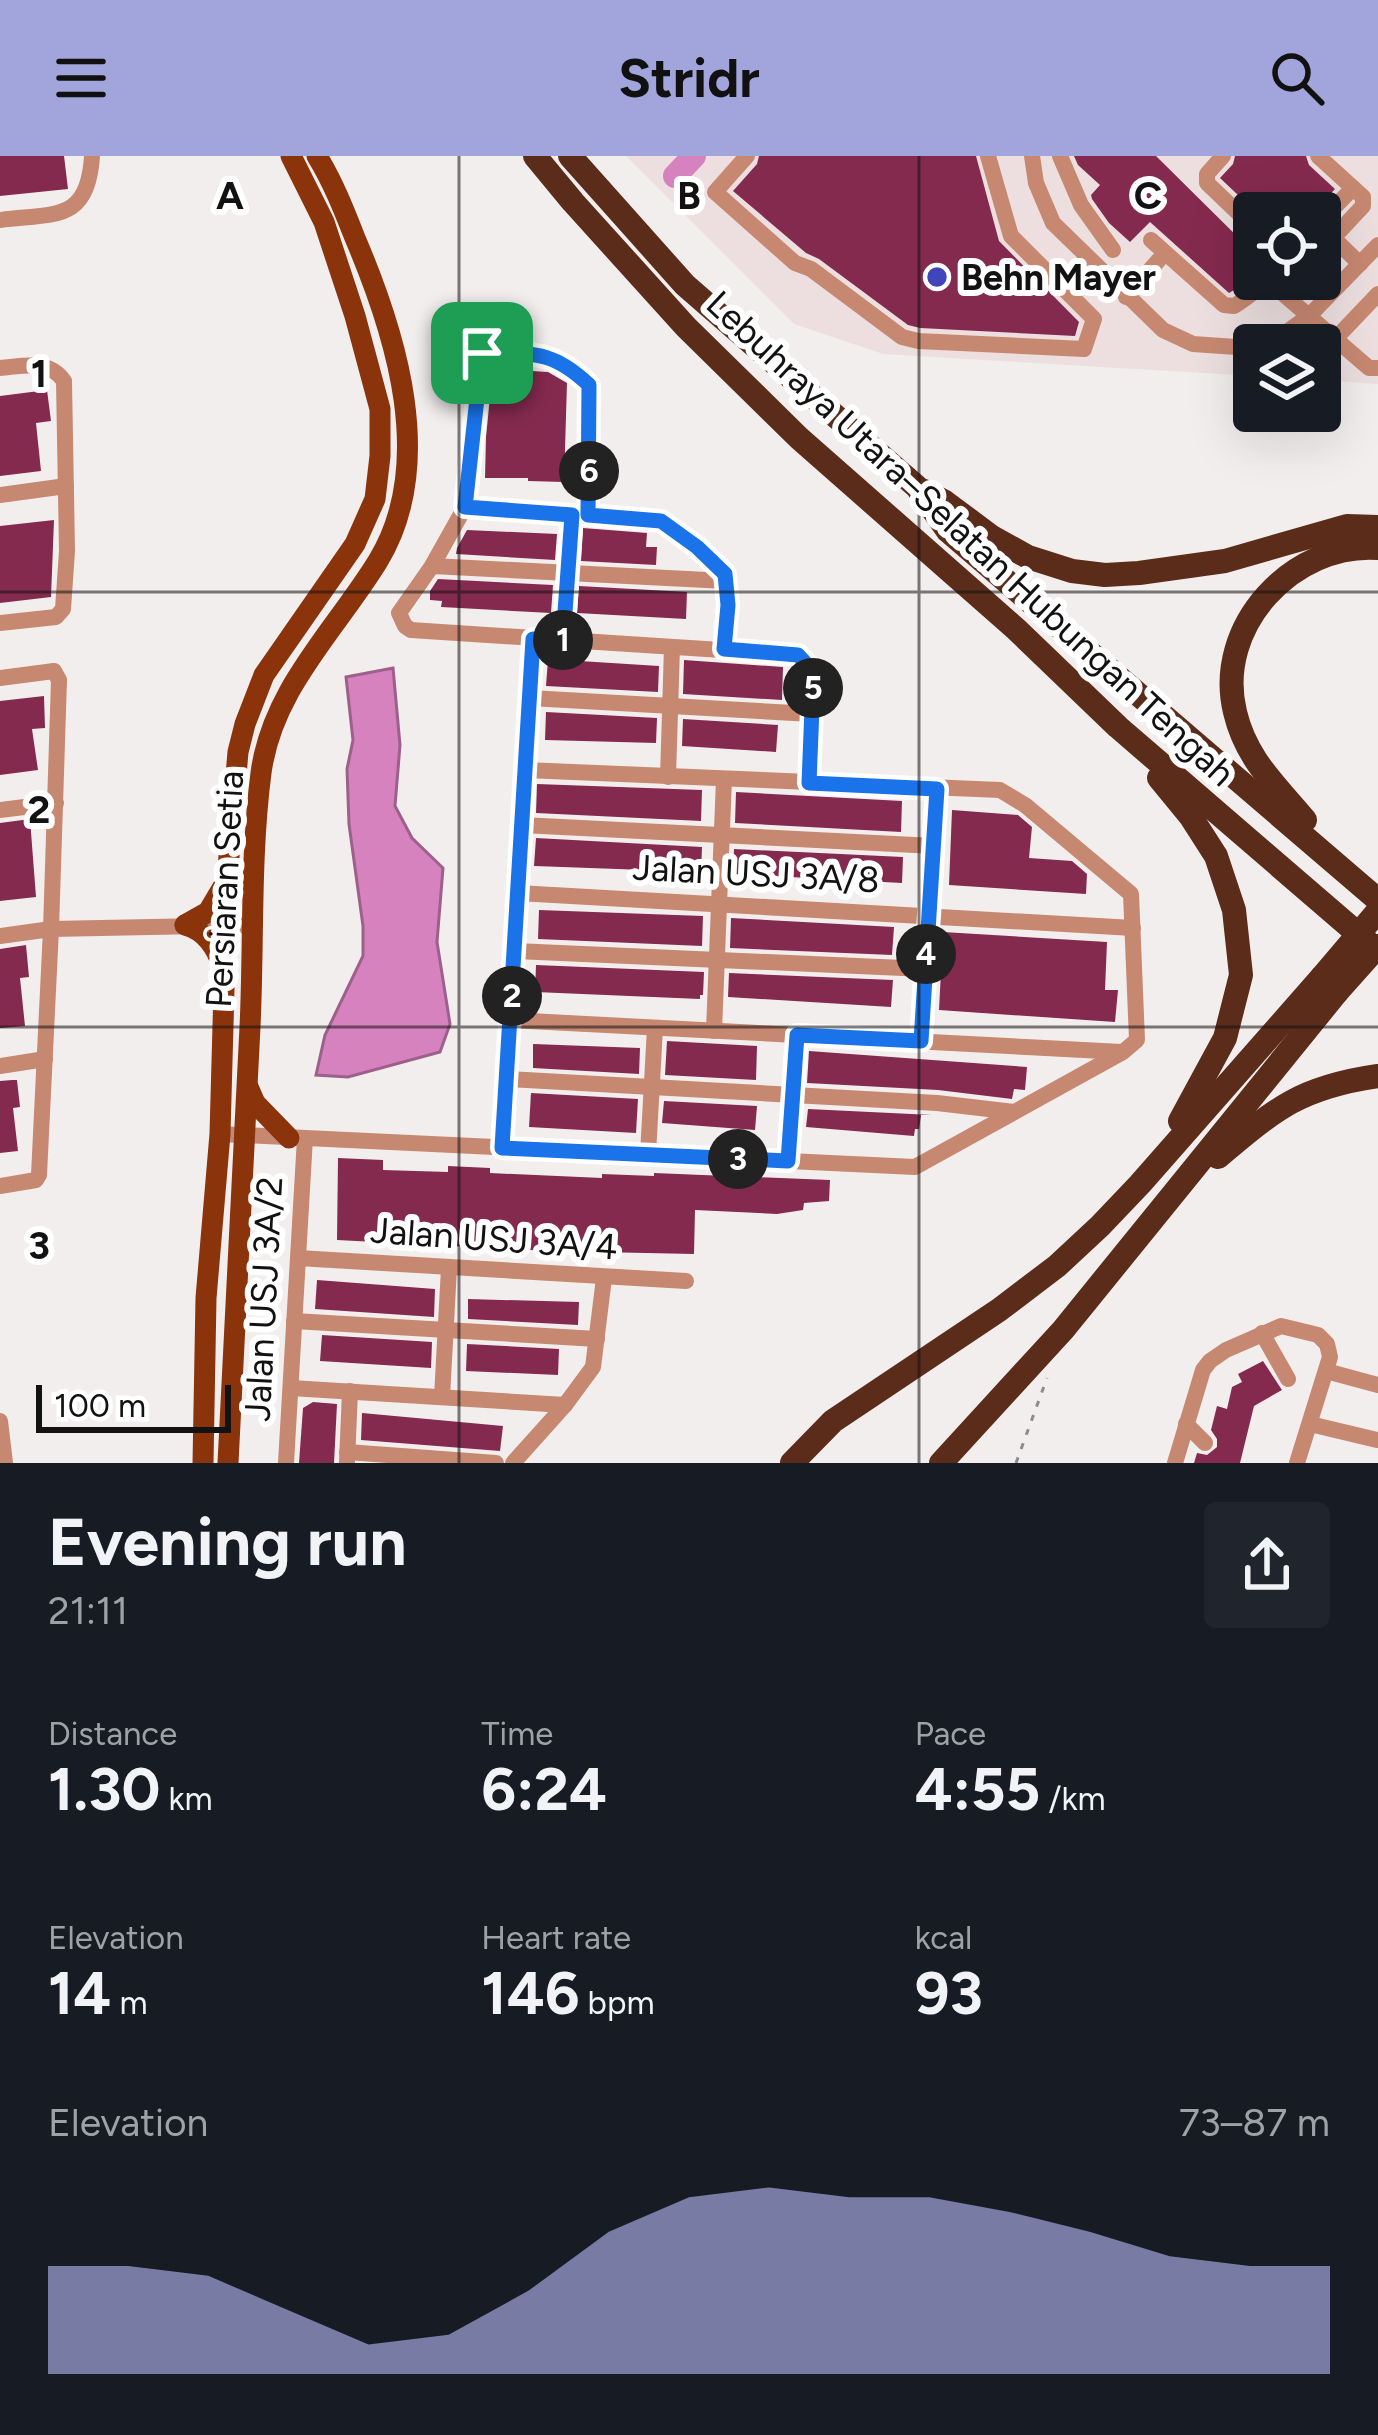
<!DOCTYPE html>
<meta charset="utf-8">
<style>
body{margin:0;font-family:Figtree,sans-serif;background:#20242c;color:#f1f3f6;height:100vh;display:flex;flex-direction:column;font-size:45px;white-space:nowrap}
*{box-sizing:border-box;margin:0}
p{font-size:39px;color:#9ea1a6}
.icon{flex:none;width:66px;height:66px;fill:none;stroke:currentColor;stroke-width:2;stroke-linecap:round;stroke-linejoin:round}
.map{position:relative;height:1307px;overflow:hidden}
.details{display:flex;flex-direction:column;background:#171b24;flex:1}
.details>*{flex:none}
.buttons{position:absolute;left:1233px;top:36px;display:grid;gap:24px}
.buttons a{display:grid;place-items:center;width:108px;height:108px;border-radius:12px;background:#171b24;box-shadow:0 12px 48px #0002;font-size:60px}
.scale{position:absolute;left:36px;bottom:30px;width:195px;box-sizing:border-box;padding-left:12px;border:6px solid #131212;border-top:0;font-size:33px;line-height:42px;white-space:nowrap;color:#131212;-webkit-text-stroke:9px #fff;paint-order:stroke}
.pin{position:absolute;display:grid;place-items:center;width:102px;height:102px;color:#fff;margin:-51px;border-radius:24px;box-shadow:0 6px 18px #0006}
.km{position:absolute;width:60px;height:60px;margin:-30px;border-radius:50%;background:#222;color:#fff;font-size:33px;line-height:60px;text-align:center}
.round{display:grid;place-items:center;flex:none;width:126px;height:126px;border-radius:12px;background:#20242c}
.head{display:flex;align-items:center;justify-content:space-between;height:204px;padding:0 48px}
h1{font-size:66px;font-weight:700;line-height:90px}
.metrics{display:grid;grid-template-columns:repeat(3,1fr);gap:18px;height:204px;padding:12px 48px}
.metrics div{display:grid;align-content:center}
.metrics b{font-size:60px;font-weight:700}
.metrics small{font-size:33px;font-weight:400}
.metrics p{font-size:33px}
.chart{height:336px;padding:24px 48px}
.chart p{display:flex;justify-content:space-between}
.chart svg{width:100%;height:216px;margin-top:12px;fill:#a1a5db;opacity:.7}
header{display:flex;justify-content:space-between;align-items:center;height:156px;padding:0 48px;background:#a1a5db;color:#111;font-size:54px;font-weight:700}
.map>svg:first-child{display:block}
.built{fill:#eddfdf;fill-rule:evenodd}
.water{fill:#d682bf;stroke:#9c608b;stroke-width:3}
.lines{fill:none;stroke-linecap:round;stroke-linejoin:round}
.river{stroke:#d682bf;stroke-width:24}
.building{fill:#852a4f}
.path{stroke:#8e8b8b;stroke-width:3;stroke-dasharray:6 9;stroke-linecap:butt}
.minor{stroke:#c78871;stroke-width:16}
.major{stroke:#8b340c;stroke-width:21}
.highway{stroke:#5c2c1a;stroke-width:24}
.highway-bridge{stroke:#5c2c1a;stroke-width:24}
.route-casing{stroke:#fff;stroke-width:24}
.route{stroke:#1a73e8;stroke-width:15}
.grid{fill:none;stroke:#131212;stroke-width:3;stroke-opacity:0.55}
.poi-dot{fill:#4045ba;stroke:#fff;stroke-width:4.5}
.labels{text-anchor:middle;stroke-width:12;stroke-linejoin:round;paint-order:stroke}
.poi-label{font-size:36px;font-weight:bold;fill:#131212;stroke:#fff;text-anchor:start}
.street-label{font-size:36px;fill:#131212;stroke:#fff}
.grid-label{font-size:39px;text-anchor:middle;font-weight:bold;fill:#131212;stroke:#fff;stroke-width:12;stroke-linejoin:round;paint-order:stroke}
</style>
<header><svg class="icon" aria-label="menu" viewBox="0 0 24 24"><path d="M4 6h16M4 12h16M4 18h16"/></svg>Stridr<svg class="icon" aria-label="search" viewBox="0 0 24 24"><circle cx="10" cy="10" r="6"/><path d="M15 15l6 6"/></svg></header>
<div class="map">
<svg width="1378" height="1307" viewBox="0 0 1378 1307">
<rect width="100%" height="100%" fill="#f3eeee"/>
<path class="built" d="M626,0H1378V228L1320,224V189H1254V220L883,198L794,168ZM1254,57H1320V123H1254Z"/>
<path class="water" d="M393,512L400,589L395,650L412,682L443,712L437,786L450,868L440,896L348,921L316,919L325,879L363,800V770L349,668L347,613L353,584L346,521Z"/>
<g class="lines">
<path class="river" d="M675,20L694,0"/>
</g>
<g class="building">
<path d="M0,0H64L68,33L0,40Z"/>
<path d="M759,0H976L999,85L1079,166L1075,180L920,172L908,169L819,103L806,97L733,35L757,8Z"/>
<path d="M1074,0H1156L1254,97V122L1229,137L1150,66L1130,86L1109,67L1092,43L1091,39L1100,29L1078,9Z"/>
<path d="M1235,0H1306L1309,9L1335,33L1312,57H1257L1220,22L1233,8Z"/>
<path d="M532,215L548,216L567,227L564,326L528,325V322H485L486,281L492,221H532Z"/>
<path d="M47,234L51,265L36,267L41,315L0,320V240Z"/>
<path d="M54,364L51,441L0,447V370Z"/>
<path d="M583,372L647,377L646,391H657L656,409L581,405Z"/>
<path d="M467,374L557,378L555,404L456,398L457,392Z"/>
<path d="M438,423L553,429L551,457L441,451L442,445L430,444V435Z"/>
<path d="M579,430L687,436L686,463L577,457Z"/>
<path d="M548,503L659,510L658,536L546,530Z"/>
<path d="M684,504L783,511L782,544L683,538Z"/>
<path d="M44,540L45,572L32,573L38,614L0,619V545Z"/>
<path d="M546,556L657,562L656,587L545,584Z"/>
<path d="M683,563L778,569L776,596L682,590Z"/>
<path d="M537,628L702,634L701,665L536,657Z"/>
<path d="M736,636L902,645L901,676L735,667Z"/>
<path d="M952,654L1018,659L1032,671L1029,702L1072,705L1087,718L1086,738L949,729Z"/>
<path d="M30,663L36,741L0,745V667Z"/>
<path d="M536,682L702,691L701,716L534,710Z"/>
<path d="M734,693L903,701L902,727L733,718Z"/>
<path d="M539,754L703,760L702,790L538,783Z"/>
<path d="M731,762L894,771L892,799L730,792Z"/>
<path d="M943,776L1107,786L1105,834H1118L1115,866L939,854Z"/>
<path d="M26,789L29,821L20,822L25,870L0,872V793Z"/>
<path d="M536,809L704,816L703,839H700V843L535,836Z"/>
<path d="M729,817L893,824L891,851L728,841Z"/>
<path d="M667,885L757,890L756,924L665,919Z"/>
<path d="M533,888L640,892L639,918L533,912Z"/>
<path d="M809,895L1027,911L1025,934L1014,933L1012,943L938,934L807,927Z"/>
<path d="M12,924H17L20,951L13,952L18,995L0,997V925Z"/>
<path d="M531,937L638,943L636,977L529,971Z"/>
<path d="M664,945L757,950L755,974L662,967Z"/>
<path d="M808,953L932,959H921L919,973H915L914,980L806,971Z"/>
<path d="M338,1002L383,1004V1014L448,1016V1010L490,1012V1017L602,1022V1018L654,1020V1017L830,1024L829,1045L804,1047L803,1054L777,1058L695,1054L694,1098L550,1095L337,1084Z"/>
<path d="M317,1124L435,1133L434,1161L315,1153Z"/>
<path d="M468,1143L579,1146L578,1169L468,1163Z"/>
<path d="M322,1179L432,1186L431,1212L320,1205Z"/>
<path d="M467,1188L559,1193L558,1219L466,1215Z"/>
<path d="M1263,1205L1282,1234L1254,1250L1240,1307H1194L1197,1297L1207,1299L1217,1291V1283L1211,1274L1217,1250L1227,1253L1232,1231L1242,1226L1238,1218Z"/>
<path d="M313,1246L337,1248L334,1307H299L303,1252Z"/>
<path d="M362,1257L503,1270L500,1295L361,1284Z"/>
</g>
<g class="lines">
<path class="path" d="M1016,1307L1047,1222"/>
<g class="minor">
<path d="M747,0L715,36L795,107L811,113L902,181L918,185L1084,193L1094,163L1011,80L988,0"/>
<path d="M1032,0L1036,27L1053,67L1163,174L1193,188L1236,191L1277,183L1309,160L1378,89"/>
<path d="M1060,0L1081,49L1113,94"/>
<path d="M1223,0L1207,18V27L1254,72"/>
<path d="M1318,0L1363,41V50L1333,82"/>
<path d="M0,64C54,57 88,67 92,0"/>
<path d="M1326,75L1360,108"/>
<path d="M1320,80L1326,75L1323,63L1353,32"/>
<path d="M1151,84L1224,149L1234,150C1247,143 1259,128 1274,130L1369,212H1378"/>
<path d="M1126,141L1165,97"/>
<path d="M1336,182L1378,138"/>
<path d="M0,212C24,210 49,203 64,225L67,395L63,453L56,461L0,467"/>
<path d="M0,339L66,330"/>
<path d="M465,351L661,365L697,391L725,418L728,449L725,493"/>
<path d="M588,359L589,229C551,193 531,198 482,197L465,351L432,410L399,457L405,470L411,474L798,499L810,512L813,527L809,627"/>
<path d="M432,410L726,425"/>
<path d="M563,484L571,359"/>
<path d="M0,522L54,515L59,524L51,773L39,1019L36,1024L0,1030"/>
<path d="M530,542L812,558"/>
<path d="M668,621L672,491"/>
<path d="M0,654L56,647"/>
<path d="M522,669L934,690"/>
<path d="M518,737L1133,772"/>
<path d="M0,780L51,773L251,769"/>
<path d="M515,795L925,813"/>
<path d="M510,864L1122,896"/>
<path d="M714,875L724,623"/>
<path d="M921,885L937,633"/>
<path d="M0,910L45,903"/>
<path d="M507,923L937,947L1014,956"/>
<path d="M220,978L915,1011L1123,896L1137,884L1131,738L1025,649L1000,634L525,614"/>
<path d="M502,992L533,483"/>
<path d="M648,998L655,872"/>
<path d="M788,1005L797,879"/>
<path d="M298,1102L686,1125"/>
<path d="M294,1165L597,1183"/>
<path d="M1262,1177L1288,1223"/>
<path d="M1326,1215L1378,1229"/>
<path d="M291,1232L565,1249"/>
<path d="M442,1241L449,1112"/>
<path d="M0,1265L5,1307"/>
<path d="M1186,1268L1205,1287"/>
<path d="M1310,1268L1377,1284"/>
<path d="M347,1296L496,1307"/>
<path d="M347,1306L350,1235"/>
<path d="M286,1307L305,982"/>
<path d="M513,1307L565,1249L593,1211L604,1122"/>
<path d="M1175,1307L1203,1214L1210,1205L1226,1194L1281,1170L1318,1179L1327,1188L1330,1201L1297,1307"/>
</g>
<g class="major">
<path d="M185,769C206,775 216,791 223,811"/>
<path d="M185,769L208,756L227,724"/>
<path d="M248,931L255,947L289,982"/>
<path d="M203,1307L206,1142L220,978L227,724L238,596L245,568L264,519L355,388L375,343L380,300V253L355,160L324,66L291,0"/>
<path d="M228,1307C235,1162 244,1017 250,871C254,787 250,702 261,617C272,533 335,475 378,405C437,308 396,178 355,82C344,54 333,26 317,0"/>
</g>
<g class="highway">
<path d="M535,0L573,46L686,171L799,282L1016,473L1118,571L1372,790"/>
<path d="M570,0L685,129L917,331L948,375L1378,744"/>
<path d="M924,335L945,346L992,381L1028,401L1072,415L1105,419L1139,417L1225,405L1347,370L1378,371"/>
<path d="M1159,622L1191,661L1216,700L1234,754L1241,819L1225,882L1180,965"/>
<path d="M1305,664C1275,628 1246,603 1235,556C1214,470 1293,386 1378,392"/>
<path d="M1218,1001C1276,952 1301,931 1378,920"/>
<path d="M792,1307L833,1265L999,1154L1057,1110L1100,1070L1140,1028L1322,821"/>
<path d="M941,1307L1063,1174L1337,836"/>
</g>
<g class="highway-bridge">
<path d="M1322,821L1378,755"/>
<path d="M1337,836L1378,790"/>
</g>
</g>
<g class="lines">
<defs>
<path id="route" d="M482,197C532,198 551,193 589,229L588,359L661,365L697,391L725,418L728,449L724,493L798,499L810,512L813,527L809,627L937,633L921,885L797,879L788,1005L502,992L533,483L563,484L572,359L465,351Z"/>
</defs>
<use href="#route" class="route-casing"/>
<use href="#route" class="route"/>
</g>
<path class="grid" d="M459,0V1307M919,0V1307M0,436H1378M0,871H1378"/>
<circle class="poi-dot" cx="937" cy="121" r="12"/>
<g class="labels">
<g class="poi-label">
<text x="961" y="134">Behn Mayer</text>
</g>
<g class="street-label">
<text transform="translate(971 382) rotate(43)" y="13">Lebuhraya Utara–Selatan Hubungan Tengah</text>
<text transform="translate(756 717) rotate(3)" y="13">Jalan USJ 3A/8</text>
<text transform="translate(224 733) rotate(-87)" y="13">Persiaran Setia</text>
<text transform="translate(494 1082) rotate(4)" y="13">Jalan USJ 3A/4</text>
<text transform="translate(263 1143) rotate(-87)" y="13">Jalan USJ 3A/2</text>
</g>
</g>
<g class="grid-label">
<text x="230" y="53">A</text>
<text x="689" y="53">B</text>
<text x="1148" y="53">C</text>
<text x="39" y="231">1</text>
<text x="39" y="667">2</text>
<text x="39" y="1103">3</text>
</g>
</svg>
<div class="buttons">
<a><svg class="icon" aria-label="locate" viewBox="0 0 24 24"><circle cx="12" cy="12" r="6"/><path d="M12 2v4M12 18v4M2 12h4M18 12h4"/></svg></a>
<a><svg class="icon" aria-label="layers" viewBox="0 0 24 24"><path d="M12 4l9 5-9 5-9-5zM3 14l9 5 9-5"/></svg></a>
</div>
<div class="scale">100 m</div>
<div class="pin" style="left:482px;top:197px;background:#1e9e55"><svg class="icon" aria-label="arrive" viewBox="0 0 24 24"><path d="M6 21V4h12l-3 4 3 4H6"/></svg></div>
<b class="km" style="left:563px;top:484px">1</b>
<b class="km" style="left:512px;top:840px">2</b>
<b class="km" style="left:738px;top:1003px">3</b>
<b class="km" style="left:926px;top:798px">4</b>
<b class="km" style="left:813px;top:532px">5</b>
<b class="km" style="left:589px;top:315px">6</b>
</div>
<section class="details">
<div class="head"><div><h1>Evening run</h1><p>21:11</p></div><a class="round"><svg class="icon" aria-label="share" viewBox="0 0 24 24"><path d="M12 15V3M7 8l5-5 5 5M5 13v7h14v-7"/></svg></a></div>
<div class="metrics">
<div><p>Distance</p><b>1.30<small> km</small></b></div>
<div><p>Time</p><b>6:24</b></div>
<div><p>Pace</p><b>4:55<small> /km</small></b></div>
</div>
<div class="metrics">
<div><p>Elevation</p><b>14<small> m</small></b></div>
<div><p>Heart rate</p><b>146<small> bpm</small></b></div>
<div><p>kcal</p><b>93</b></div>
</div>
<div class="chart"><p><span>Elevation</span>73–87 m</p>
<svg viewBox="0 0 160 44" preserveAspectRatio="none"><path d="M0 44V22L10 22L20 24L30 31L40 38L50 36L60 27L70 15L80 8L90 6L100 8L110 8L120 11L130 15L140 20L150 22L160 22V44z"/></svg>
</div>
</section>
